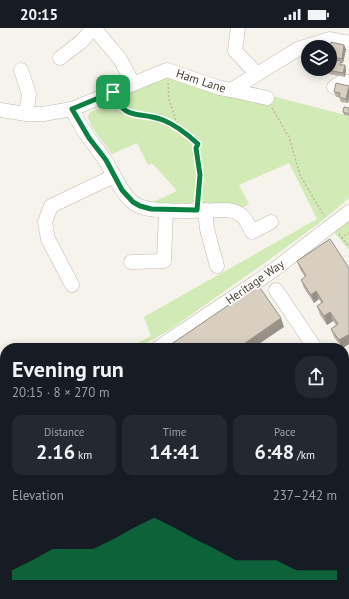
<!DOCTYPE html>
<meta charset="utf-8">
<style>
body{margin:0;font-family:"PT Sans",sans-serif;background:#242831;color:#f1f3f6;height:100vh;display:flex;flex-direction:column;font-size:15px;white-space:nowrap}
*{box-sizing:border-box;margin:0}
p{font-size:13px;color:#9ea1a6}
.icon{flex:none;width:22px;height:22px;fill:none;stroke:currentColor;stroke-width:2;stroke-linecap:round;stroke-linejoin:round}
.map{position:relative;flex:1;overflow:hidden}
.drawer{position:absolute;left:0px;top:315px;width:349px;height:256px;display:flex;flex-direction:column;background:#171b24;border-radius:16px 16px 0 0;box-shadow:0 2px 10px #0003}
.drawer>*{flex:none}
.fabs{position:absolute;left:301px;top:12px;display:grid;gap:8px}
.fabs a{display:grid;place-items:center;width:36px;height:36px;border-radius:50%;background:#171b24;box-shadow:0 2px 10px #0003;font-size:20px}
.pin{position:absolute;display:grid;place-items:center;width:34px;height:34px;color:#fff;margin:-17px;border-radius:8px;box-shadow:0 2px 6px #0006}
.round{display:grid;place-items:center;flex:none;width:42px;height:42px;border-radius:16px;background:#242831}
.summary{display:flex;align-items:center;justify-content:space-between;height:68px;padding:0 12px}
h1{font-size:22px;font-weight:600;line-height:30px}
.figures{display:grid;grid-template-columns:repeat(3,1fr);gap:6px;height:68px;padding:4px 12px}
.figures div{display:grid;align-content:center;border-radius:10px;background:#242831;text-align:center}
.figures b{font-size:20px;font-weight:600}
.figures small{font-size:11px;font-weight:400}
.figures p{font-size:11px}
.chart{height:112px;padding:8px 12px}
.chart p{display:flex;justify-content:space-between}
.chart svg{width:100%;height:72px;margin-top:4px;fill:#0b8043;opacity:.7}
.status{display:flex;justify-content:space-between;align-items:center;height:28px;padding:0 20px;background:#171b24;direction:ltr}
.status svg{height:11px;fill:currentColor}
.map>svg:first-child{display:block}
.green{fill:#d2eab5}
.water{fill:#a9d4f2}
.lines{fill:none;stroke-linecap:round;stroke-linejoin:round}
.minor-casing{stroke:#c2bbae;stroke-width:15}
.path{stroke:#c4b79f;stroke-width:1.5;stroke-dasharray:2 2;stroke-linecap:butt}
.minor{stroke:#fff;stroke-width:14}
.wall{fill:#bab2a6}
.shaded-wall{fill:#979187}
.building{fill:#d8cfc1;stroke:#979187}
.route-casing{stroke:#fff;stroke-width:8}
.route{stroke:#0b8043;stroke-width:5}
.labels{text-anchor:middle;stroke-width:3.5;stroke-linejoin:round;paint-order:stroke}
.street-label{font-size:12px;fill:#4b4439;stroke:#fff}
</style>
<div class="status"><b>20:15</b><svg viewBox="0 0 49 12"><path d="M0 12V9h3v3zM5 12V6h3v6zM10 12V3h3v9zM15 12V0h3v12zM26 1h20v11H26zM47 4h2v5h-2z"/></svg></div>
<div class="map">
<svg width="349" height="571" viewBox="0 0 349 571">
<rect width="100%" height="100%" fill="#f6f3ec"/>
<g class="green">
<path d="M166,49L272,68L349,88V170L322,193L266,234L168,303L137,320H128L151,308L144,289L317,191L289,135L239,157L249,176L242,180L238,177L229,175H151L177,163L154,137L151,136L148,137L137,115L112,126L91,98L88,89L90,84L98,81L97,75Z"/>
<path d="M349,191V222L334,204Z"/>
</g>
<path class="water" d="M349,358V571H275L277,566H344V362Z"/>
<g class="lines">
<defs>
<g id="minor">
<path d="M94,0L120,31L133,55"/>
<path d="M238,0L235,23L257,46"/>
<path d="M60,30L82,13L93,0"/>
<path d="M21,42L29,66L26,86"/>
<path d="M334,59L343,53L349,54"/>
<path d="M231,62L267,70"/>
<path d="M72,81C77,91 82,101 89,110C94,117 100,124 105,132C115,147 122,170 139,178C158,186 204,182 227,182C243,184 245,190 252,204L271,194"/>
<path d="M0,82L26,86H43L72,81L167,42L220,60L231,62L298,21L330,11L349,15"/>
<path d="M205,182L207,201L217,238"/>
<path d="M131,234L164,233L166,182"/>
<path d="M72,257L48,211L45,194L51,178L114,148"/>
<path d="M276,262L315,320"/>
<path d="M158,320L271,244L349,184"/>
<path d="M344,338L349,334"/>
<path d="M0,405L5,403"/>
<path d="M0,511L5,520"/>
<path d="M0,563L5,561"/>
<path d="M89,571V566"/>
<path d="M185,571L186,566"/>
</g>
</defs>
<use href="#minor" class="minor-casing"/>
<g class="path">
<path d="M168,55L169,71L178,99"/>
<path d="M118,74C129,91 145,85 162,92C176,97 187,106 198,116C196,122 198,126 199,132C201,145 199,157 198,170"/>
<path d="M272,80L289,109L300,147L324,188"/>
<path d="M339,206L349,219"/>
<path d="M341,210L349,205"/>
<path d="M219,571L222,566"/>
</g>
<use href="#minor" class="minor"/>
</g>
<g class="wall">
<path d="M330,19L346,21L343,35H341L342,37H345L346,42L345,49L329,46L327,42L330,41Z"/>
<path d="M349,58V69L348,75L341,74L339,69H336L334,64Z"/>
<path d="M349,80V88L344,87L343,84Z"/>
<path d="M330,211L349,316L343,320H342L334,309L331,301L336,297L333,293L327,297L320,287L317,278L322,276L319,271L314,275L304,260L301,252L305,249L300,241L297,233Z"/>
<path d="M5,408V448L0,451V411Z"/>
</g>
<g class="shaded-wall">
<path d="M344,17L346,21L343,35L342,31Z"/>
<path d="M345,37L346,42L345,49L343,45Z"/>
<path d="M349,58V69L348,75L346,71Z"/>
<path d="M316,263L319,271L314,275L311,267Z"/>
<path d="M330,284L333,293L327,297L324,288Z"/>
<path d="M281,290L284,299L253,320H238Z"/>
<path d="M348,307L349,311V316L343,320H342L339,312Z"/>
</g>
<g class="building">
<path d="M331,14L344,17L342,31L330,28V19Z"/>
<path d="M330,31L341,33L340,37H345L343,45L327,42V41H330Z"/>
<path d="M336,55L349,58L346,71L339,69L340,65L334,64Z"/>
<path d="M344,79L349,80V86L343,84Z"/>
<path d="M330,211L349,240V311L348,307L339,312L331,301L338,296L330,284L324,288L317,278L323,274L316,263L311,267L301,252L306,248L297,233Z"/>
<path d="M258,257L281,290L238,320H168L167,319Z"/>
<path d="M5,408V441L0,443V411Z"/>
<path d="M5,453V479L0,465V455Z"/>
</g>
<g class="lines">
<defs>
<path id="route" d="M113,64C126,95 137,82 163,92C176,97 187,106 198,116L196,120L200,147L197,182L151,181L140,178L133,174L122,162L106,132L89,110L72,81Z"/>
</defs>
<use href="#route" class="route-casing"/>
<use href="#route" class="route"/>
</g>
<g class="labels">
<g class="street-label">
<text transform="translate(201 53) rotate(18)" y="4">Ham Lane</text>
<text transform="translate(255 254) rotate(-35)" y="4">Heritage Way</text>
</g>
</g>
</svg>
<div class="fabs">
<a><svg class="icon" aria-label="layers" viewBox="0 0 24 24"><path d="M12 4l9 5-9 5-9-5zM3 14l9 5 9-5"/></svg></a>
</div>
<div class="pin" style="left:113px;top:64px;background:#1e9e55"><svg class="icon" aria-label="arrive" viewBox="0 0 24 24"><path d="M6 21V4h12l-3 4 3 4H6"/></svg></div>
<section class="drawer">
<div class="summary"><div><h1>Evening run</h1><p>20:15 · 8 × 270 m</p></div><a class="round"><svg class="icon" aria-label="share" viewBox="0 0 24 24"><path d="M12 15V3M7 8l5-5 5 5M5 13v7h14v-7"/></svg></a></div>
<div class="figures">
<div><p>Distance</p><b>2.16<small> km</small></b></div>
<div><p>Time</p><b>14:41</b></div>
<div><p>Pace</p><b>6:48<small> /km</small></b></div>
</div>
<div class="chart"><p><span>Elevation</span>237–242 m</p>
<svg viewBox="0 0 160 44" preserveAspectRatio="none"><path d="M0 44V38L10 32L20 25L30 25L40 25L50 19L60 12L70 6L80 12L90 19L100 25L110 32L120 32L130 32L140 38L150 38L160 38V44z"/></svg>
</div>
</section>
</div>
